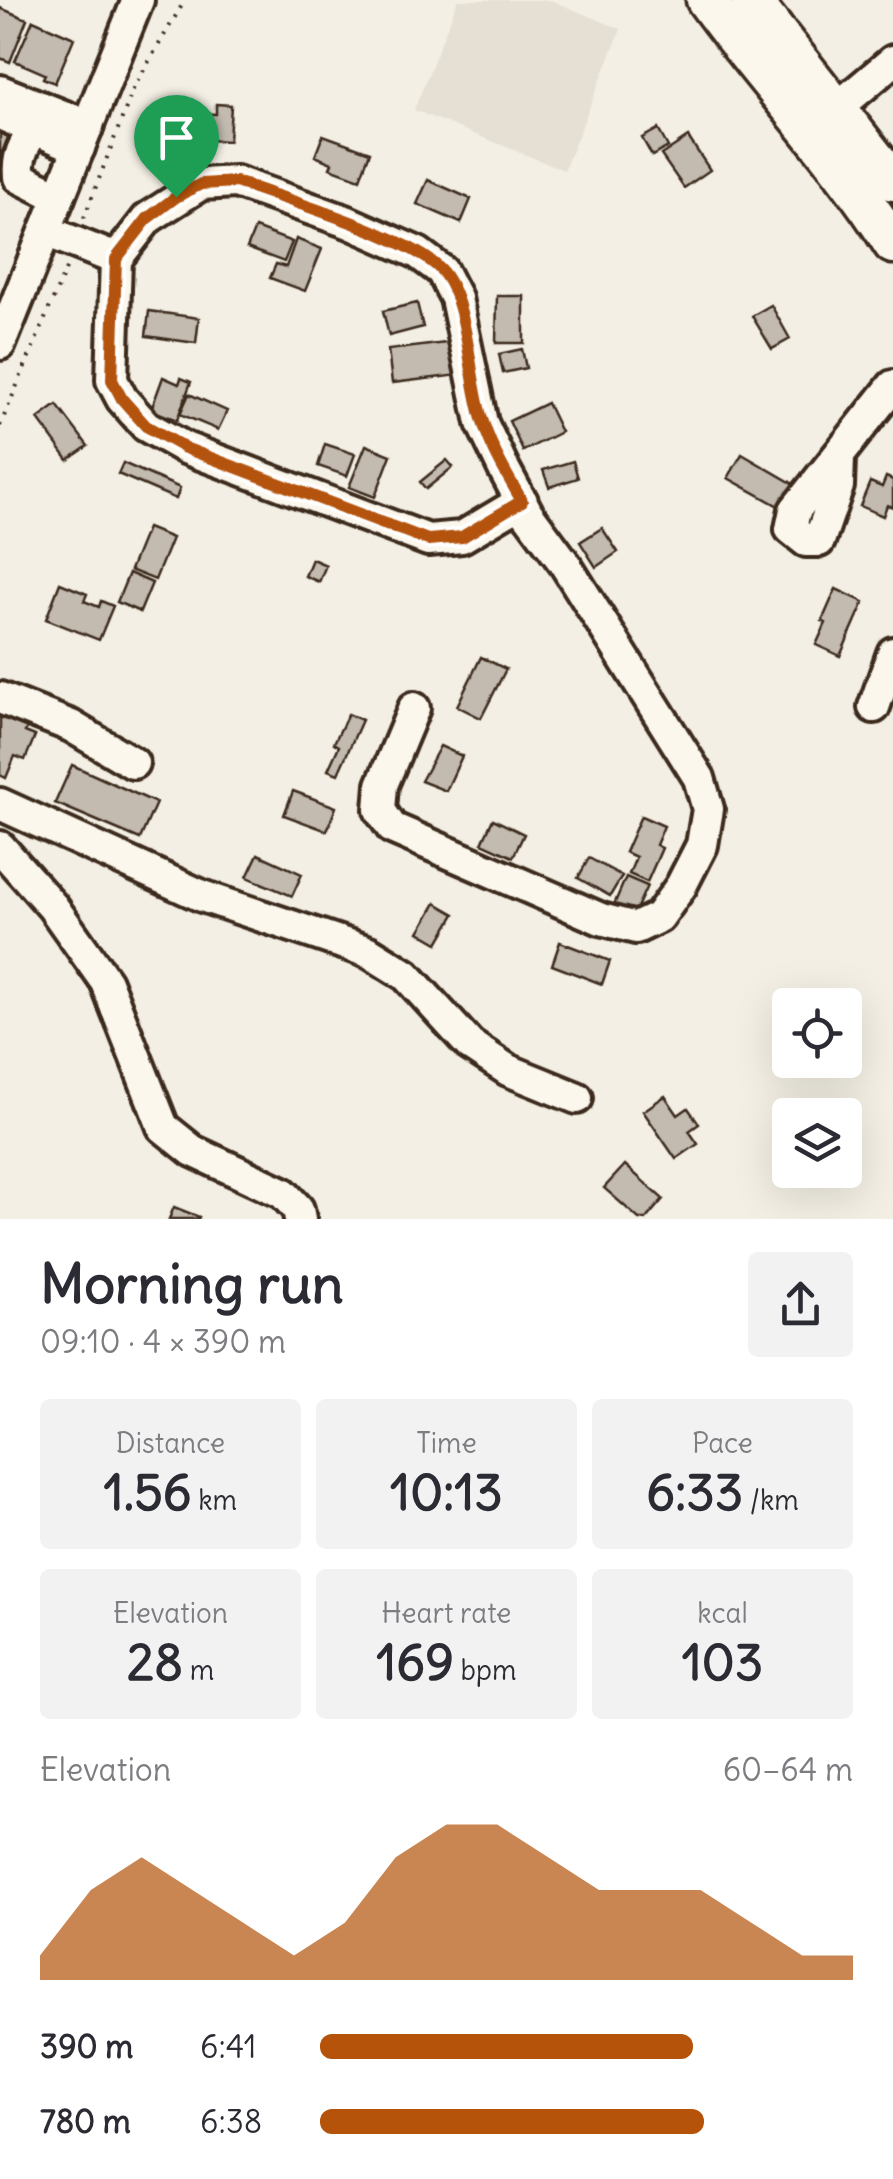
<!DOCTYPE html>
<meta charset="utf-8">
<style>
body{margin:0;font-family:Delius,sans-serif;background:#f2f2f3;color:#2b2b33;height:100vh;display:flex;flex-direction:column;font-size:38px;white-space:nowrap}
*{box-sizing:border-box;margin:0}
p{font-size:32px;color:#7c7c81}
.icon{flex:none;width:55px;height:55px;fill:none;stroke:currentColor;stroke-width:2;stroke-linecap:round;stroke-linejoin:round}
.map{position:relative;height:1219px;overflow:hidden}
.drawer{display:flex;flex-direction:column;background:#fff;flex:1}
.drawer>*{flex:none}
.buttons{position:absolute;left:772px;top:988px;display:grid;gap:20px}
.buttons a{display:grid;place-items:center;width:90px;height:90px;border-radius:10px;background:#fff;box-shadow:0 10px 40px #0002;font-size:50px}
.pin{position:absolute;display:grid;place-items:center;width:85px;height:85px;color:#fff;margin:-102px -42px;border-radius:50% 50% 50% 0;rotate:-45deg;box-shadow:0 0 10px #0007}
.pin .icon{rotate:45deg}
.round{display:grid;place-items:center;flex:none;width:105px;height:105px;border-radius:10px;background:#f2f2f3}
.head{display:flex;align-items:center;justify-content:space-between;height:170px;padding:0 40px}
h1{font-size:55px;font-weight:700;line-height:75px}
.figures{display:grid;grid-template-columns:repeat(3,1fr);gap:15px;height:170px;padding:10px 40px}
.figures div{display:grid;align-content:center;border-radius:10px;background:#f2f2f3;text-align:center}
.figures b{font-size:50px;font-weight:700}
.figures small{font-size:28px;font-weight:400}
.figures p{font-size:28px}
.chart{height:280px;padding:20px 40px}
.chart p{display:flex;justify-content:space-between}
.chart svg{width:100%;height:180px;margin-top:10px;fill:#b45309;opacity:.7}
ul{padding:0 40px;list-style:none;font-size:32px}
li{display:grid;grid-template-columns:160px 120px 1fr;align-items:center;height:75px}
li i{height:25px;border-radius:12px;background:#b45309}
.map>svg:first-child{display:block}
.built{fill:#e5dfd4}
.building{fill:#c3bbb0;stroke:#3b2a1e;stroke-width:2.5}
.lines{fill:none;stroke-linecap:round;stroke-linejoin:round}
.minor-casing{stroke:#3b2a1e;stroke-width:38}
.major-casing{stroke:#3b2a1e;stroke-width:45}
.path{stroke:#3b2a1e;stroke-width:4;stroke-dasharray:2.5 8;stroke-linecap:butt}
.minor{stroke:#fbf7ec;stroke-width:30}
.major{stroke:#fbf7ec;stroke-width:38}
.route-casing{stroke:#fff;stroke-width:20}
.route{stroke:#b45309;stroke-width:12}
</style>
<div class="map">
<svg width="893" height="1219" viewBox="0 0 893 1219">
<rect width="100%" height="100%" fill="#f3efe4"/>
<filter id="ink" filterUnits="userSpaceOnUse"><feTurbulence type="fractalNoise" baseFrequency=".01" numOctaves="2"/><feDisplacementMap in="SourceGraphic" scale="20" xChannelSelector="R" yChannelSelector="G"/><feConvolveMatrix kernelMatrix="1 2 1 2 8 2 1 2 1" color-interpolation-filters="sRGB"/></filter>
<g filter="url(#ink)">
<path class="built" d="M458,0H550L621,29L564,170L414,110Z"/>
<g class="building">
<path d="M0,8L27,19L10,62L0,58Z"/>
<path d="M33,20L74,38L55,83L43,78L45,74L15,61Z"/>
<path d="M216,104L231,105L229,141L183,139L185,113L216,114Z"/>
<path d="M0,125L11,130L1,155L9,158L0,181Z"/>
<path d="M658,129L668,147L652,156L642,138Z"/>
<path d="M323,135L370,152L360,179L330,168L332,163L315,156Z"/>
<path d="M688,137L710,170L684,188L661,155Z"/>
<path d="M428,180L471,199L461,223L417,204Z"/>
<path d="M255,228L292,242L284,262L247,248Z"/>
<path d="M296,239L322,249L305,291L270,278L276,264L286,267Z"/>
<path d="M497,296H524V343H496Z"/>
<path d="M417,303L423,327L389,336L383,311Z"/>
<path d="M771,305L790,339L772,349L752,316Z"/>
<path d="M149,311L199,318L196,343L146,336Z"/>
<path d="M455,342L459,375L392,383L388,350Z"/>
<path d="M522,349L526,368L503,373L499,354Z"/>
<path d="M163,377L179,384L181,378L191,382L177,420L151,410Z"/>
<path d="M189,394L227,411L218,430L180,414Z"/>
<path d="M547,403L561,432L523,451L509,421Z"/>
<path d="M57,405L88,446L68,460L38,419Z"/>
<path d="M325,444L355,454L347,476L318,466Z"/>
<path d="M366,445L391,455L375,497L349,487Z"/>
<path d="M742,454L797,486L784,509L728,478Z"/>
<path d="M447,460L453,467L426,489L420,482Z"/>
<path d="M573,461L578,478L549,487L543,470Z"/>
<path d="M123,463L180,488L176,499L118,474Z"/>
<path d="M886,477L893,480V507L887,505L883,516L860,506L870,482L882,487Z"/>
<path d="M147,528L172,538L155,580L130,570Z"/>
<path d="M602,528L618,552L596,567L580,542Z"/>
<path d="M312,559L326,565L319,582L305,576Z"/>
<path d="M129,573L152,583L140,612L117,602Z"/>
<path d="M60,583L87,594L84,601L99,607L101,601L113,606L99,640L46,619Z"/>
<path d="M836,589L864,602L840,656L816,645L826,623L822,621Z"/>
<path d="M481,657L506,669L481,718L457,706Z"/>
<path d="M0,707L30,721L25,732L35,736L25,760L15,756L6,778L0,775Z"/>
<path d="M348,714L362,720L338,774L328,770L339,746L334,743Z"/>
<path d="M440,746L462,756L446,791L421,781Z"/>
<path d="M72,765L156,803L140,839L55,803Z"/>
<path d="M293,791L336,807L327,831L284,815Z"/>
<path d="M641,816L664,826L656,845L662,848L647,882L629,874L636,857L625,852Z"/>
<path d="M493,819L524,834L513,857L482,843Z"/>
<path d="M258,854L302,874L292,896L247,877Z"/>
<path d="M589,858L622,876L610,896L578,878Z"/>
<path d="M626,877L647,886L633,916L613,907Z"/>
<path d="M436,903L455,914L438,943L419,932Z"/>
<path d="M560,942L610,961L602,984L552,965Z"/>
<path d="M665,1096L678,1115L688,1108L699,1124L689,1131L698,1144L676,1159L643,1111Z"/>
<path d="M625,1165L663,1199L646,1219H639L604,1188Z"/>
<path d="M174,1207L199,1217L198,1219H169Z"/>
</g>
<g class="lines">
<defs>
<g id="minor">
<path d="M0,91L88,126"/>
<path d="M837,108L893,61"/>
<path d="M0,114L79,148"/>
<path d="M35,127C24,145 17,156 19,177L59,197"/>
<path d="M46,231L116,259"/>
<path d="M0,344L138,0"/>
<path d="M839,457L838,486L819,541H806L791,529L795,510L893,386"/>
<path d="M0,698L71,726L133,763"/>
<path d="M874,707L893,653"/>
<path d="M414,708L382,785L380,810L392,828L601,919L636,928L659,917L681,886L702,845L708,809L699,778L565,564L528,514L504,469L482,423L456,298L442,271L418,253L348,222L236,182L201,184L148,218L116,259L112,380L122,399L146,426L185,448L428,540L462,537L522,501"/>
<path d="M0,804L202,896L369,952L406,975L470,1045L508,1070L577,1098"/>
<path d="M0,847L53,907L106,982L163,1127L193,1151L283,1193L298,1209L300,1219"/>
</g>
<g id="major">
<path d="M706,0C766,84 838,156 893,244"/>
<path d="M751,0L893,181"/>
</g>
</defs>
<use href="#minor" class="minor-casing"/>
<use href="#major" class="major-casing"/>
<g class="path">
<path d="M84,218L134,87L185,0"/>
<path d="M0,426L68,264"/>
</g>
<use href="#minor" class="minor"/>
<use href="#major" class="major"/>
</g>
</g>
<g class="lines" filter="url(#ink)">
<defs>
<path id="route" d="M236,182C284,199 410,236 441,270C471,304 468,383 484,425C493,452 508,477 522,501L462,537L428,540L185,448L146,426L122,399L112,380L116,259L148,218L176,197L201,184Z"/>
</defs>
<use href="#route" class="route-casing"/>
<use href="#route" class="route"/>
</g>
</svg>
<div class="buttons">
<a><svg class="icon" aria-label="locate" viewBox="0 0 24 24"><circle cx="12" cy="12" r="6"/><path d="M12 2v4M12 18v4M2 12h4M18 12h4"/></svg></a>
<a><svg class="icon" aria-label="layers" viewBox="0 0 24 24"><path d="M12 4l9 5-9 5-9-5zM3 14l9 5 9-5"/></svg></a>
</div>
<div class="pin" style="left:176px;top:197px;background:#1e9e55"><svg class="icon" aria-label="arrive" viewBox="0 0 24 24"><path d="M6 21V4h12l-3 4 3 4H6"/></svg></div>
</div>
<section class="drawer">
<div class="head"><div><h1>Morning run</h1><p>09:10 · 4 × 390 m</p></div><a class="round"><svg class="icon" aria-label="share" viewBox="0 0 24 24"><path d="M12 15V3M7 8l5-5 5 5M5 13v7h14v-7"/></svg></a></div>
<div class="figures">
<div><p>Distance</p><b>1.56<small> km</small></b></div>
<div><p>Time</p><b>10:13</b></div>
<div><p>Pace</p><b>6:33<small> /km</small></b></div>
</div>
<div class="figures">
<div><p>Elevation</p><b>28<small> m</small></b></div>
<div><p>Heart rate</p><b>169<small> bpm</small></b></div>
<div><p>kcal</p><b>103</b></div>
</div>
<div class="chart"><p><span>Elevation</span>60–64 m</p>
<svg viewBox="0 0 160 44" preserveAspectRatio="none"><path d="M0 44V38L10 22L20 14L30 22L40 30L50 38L60 30L70 14L80 6L90 6L100 14L110 22L120 22L130 22L140 30L150 38L160 38V44z"/></svg>
</div>
<ul>
<li><b>390 m</b>6:41<i style="width:70%"></i></li>
<li><b>780 m</b>6:38<i style="width:72%"></i></li>
</ul>
</section>
